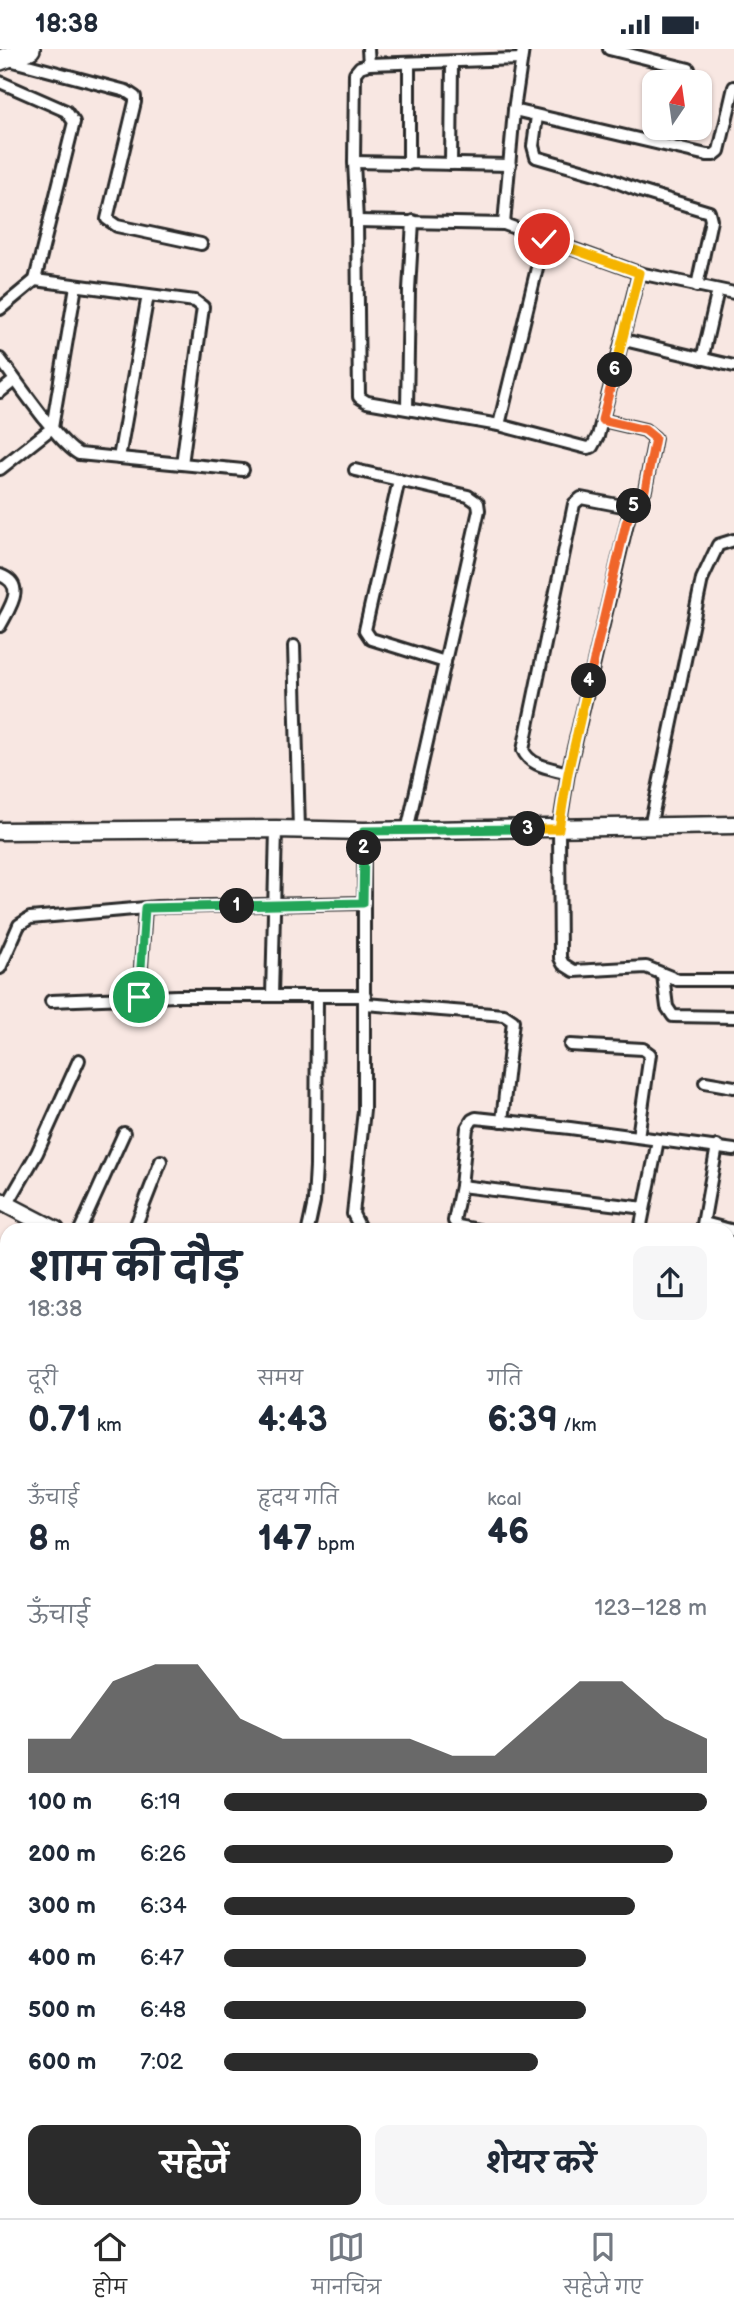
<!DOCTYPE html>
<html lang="hi">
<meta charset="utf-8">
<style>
body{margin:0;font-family:"Balsamiq Sans","Playpen Sans Deva",sans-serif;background:#f6f6f7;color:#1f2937;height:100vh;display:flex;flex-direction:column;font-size:26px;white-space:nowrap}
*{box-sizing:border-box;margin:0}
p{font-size:23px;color:#747a83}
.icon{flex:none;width:38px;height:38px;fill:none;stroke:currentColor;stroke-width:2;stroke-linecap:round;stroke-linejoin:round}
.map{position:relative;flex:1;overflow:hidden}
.side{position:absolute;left:0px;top:1174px;width:735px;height:996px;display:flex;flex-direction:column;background:#fff;border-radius:21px 21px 0 0;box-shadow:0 2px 5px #0004}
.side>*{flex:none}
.needle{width:46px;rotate:13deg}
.fabs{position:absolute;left:642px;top:21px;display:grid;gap:14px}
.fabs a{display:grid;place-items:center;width:70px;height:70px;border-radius:14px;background:#fff;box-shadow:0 2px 5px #0004;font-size:35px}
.pin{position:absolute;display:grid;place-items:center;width:60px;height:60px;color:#fff;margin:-30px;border:4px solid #fff;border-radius:50%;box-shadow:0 2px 7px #0007}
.km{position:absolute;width:35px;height:35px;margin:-18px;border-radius:50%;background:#222;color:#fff;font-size:19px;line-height:35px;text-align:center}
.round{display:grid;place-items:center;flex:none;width:74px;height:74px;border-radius:14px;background:#f6f6f7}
.summary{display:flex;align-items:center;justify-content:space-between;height:119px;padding:0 28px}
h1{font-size:38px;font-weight:700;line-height:52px}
.figures{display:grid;grid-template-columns:repeat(3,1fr);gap:10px;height:119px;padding:7px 28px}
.figures div{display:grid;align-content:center}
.figures b{font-size:35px;font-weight:700}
.figures small{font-size:19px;font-weight:400}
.figures p{font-size:19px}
.chart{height:196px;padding:14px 28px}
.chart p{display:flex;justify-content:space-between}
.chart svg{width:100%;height:126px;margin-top:7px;fill:#2b2b2b;opacity:.7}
.cta{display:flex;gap:14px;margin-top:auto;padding:14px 28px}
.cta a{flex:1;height:80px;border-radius:14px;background:#2b2b2b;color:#fff;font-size:28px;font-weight:700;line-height:80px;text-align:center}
.cta a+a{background:#f6f6f7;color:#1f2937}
ul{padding:0 28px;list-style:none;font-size:23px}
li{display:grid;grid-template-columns:112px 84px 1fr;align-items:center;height:52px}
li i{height:18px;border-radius:9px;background:#2b2b2b}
.status{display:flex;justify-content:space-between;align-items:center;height:49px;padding:0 35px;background:#fff;direction:ltr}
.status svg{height:19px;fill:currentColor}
.menu{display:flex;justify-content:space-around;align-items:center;height:98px;border-top:2px solid #e0e1e3;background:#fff;font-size:19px;color:#747a83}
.menu a{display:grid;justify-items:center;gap:4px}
.menu .selected{color:#2b2b2b}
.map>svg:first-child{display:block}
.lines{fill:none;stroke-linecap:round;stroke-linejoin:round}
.street-casing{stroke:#2b2b2b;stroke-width:16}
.secondary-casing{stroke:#2b2b2b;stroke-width:21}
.highway-casing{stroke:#2b2b2b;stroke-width:24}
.street{stroke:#fff;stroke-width:10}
.secondary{stroke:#fff;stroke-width:16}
.highway{stroke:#fff;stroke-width:19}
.split-1-casing{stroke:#fff;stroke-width:14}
.split-2-casing{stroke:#fff;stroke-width:14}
.split-3-casing{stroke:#fff;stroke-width:14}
.split-4-casing{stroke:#fff;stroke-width:14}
.split-5-casing{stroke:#fff;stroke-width:14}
.split-6-casing{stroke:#fff;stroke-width:14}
.split-7-casing{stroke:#fff;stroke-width:14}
.split-1{stroke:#22a559;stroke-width:9}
.split-2{stroke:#22a559;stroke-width:9}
.split-3{stroke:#22a559;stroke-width:9}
.split-4{stroke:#f5b400;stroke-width:9}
.split-5{stroke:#f0652b;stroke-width:9}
.split-6{stroke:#f0652b;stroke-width:9}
.split-7{stroke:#f5b400;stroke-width:9}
</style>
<div class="status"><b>18:38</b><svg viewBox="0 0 49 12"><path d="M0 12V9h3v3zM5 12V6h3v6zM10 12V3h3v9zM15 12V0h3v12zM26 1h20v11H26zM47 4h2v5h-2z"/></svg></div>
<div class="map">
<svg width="734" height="2169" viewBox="0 0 734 2169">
<rect width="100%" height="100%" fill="#f8e7e2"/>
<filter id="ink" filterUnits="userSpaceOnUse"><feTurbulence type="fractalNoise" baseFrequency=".0143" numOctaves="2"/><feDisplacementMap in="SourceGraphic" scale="14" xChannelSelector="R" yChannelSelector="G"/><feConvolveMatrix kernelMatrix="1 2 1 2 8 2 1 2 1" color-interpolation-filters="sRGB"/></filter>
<g filter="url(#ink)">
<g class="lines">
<defs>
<g id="street">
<path d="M368,0L369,15"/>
<path d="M609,0L689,20"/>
<path d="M521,10L369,15L360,18L355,24L354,113L357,172L359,348L367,353L499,376L587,399L592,398L598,387L639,224"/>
<path d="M9,11L126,42L135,48V53L107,170L117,177L201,195"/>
<path d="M0,33L66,62L74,73L35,231L0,260"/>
<path d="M514,61L707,106H714L719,102L734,38"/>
<path d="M537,67L533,97L536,108L602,127L640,142L709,163L711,171L697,237"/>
<path d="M354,113L510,116"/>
<path d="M409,115V14"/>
<path d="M451,115L452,13"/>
<path d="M357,172L504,175L639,224L734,244"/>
<path d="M504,175L514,61L523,0"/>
<path d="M35,231L195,252L203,258L182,415"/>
<path d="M624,291L734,317"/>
<path d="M0,310C16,331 59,395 79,405L243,421"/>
<path d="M702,310L718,241"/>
<path d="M0,343L15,331"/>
<path d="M407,359L409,241L413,172"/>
<path d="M602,371L645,381L655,389L645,441L630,464L627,474L568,724L559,780L560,909L563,915L574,922L646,918L678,931H734"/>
<path d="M499,376L544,190"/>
<path d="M119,409L148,246"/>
<path d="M0,420L52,379L76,237"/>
<path d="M355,421L468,447L478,454L479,461L407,782"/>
<path d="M399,431L365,581L371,590L445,613"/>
<path d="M0,526C27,536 10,558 0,577"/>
<path d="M294,597L299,781"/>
<path d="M568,724C552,719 530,718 523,701L574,455L581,449L633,459"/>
<path d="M650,778L702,530L718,496L734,491"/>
<path d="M0,919L19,876L30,869L157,858L363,854"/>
<path d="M663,926L667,958L673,967L734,968"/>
<path d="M272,947L276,780"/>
<path d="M139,948L145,859"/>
<path d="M51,952L177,947H365"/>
<path d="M365,955L504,966L513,972L502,1072"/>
<path d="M570,996L643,1000L650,1005L638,1088"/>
<path d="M705,1033L734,1038"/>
<path d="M461,1137L644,1159"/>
<path d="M7,1156L37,1104L79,1011"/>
<path d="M704,1174L734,1182"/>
<path d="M80,1181L124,1084"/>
<path d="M134,1181L161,1112"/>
<path d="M308,1181L314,1153L316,1117L317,947"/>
<path d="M361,1181L353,1165L364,1061V782"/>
<path d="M479,1181L458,1177L454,1172L461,1137L467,1079L472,1071L476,1069L570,1079L734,1101"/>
<path d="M640,1181L658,1091"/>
<path d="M702,1181L717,1097"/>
<path d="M728,1258L734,1260"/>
<path d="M0,1325L7,1317"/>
<path d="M728,1336L734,1337"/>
<path d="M0,1375L7,1380"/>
<path d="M728,1636L734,1615"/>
<path d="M728,1772L734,1773"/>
<path d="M0,1957L7,1907"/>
<path d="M0,2065L7,2066"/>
<path d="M728,2081L734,2057"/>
<path d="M0,2162L26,2169"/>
<path d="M528,2163L550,2168"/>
<path d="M91,2169L93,2163"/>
<path d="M154,2169L157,2163"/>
<path d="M253,2169L254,2163"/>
<path d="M339,2169L341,2163"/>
<path d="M416,2169L418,2163"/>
<path d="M496,2169L497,2163"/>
<path d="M628,2169L629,2163"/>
<path d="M706,2169L708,2163"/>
</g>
<g id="secondary">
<path d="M0,782L276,780L364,782L734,776"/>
<path d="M0,1152L56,1181"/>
<path d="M728,1469L734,1471"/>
</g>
<path id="highway" d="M0,11L30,0"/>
</defs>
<use href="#street" class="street-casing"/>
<use href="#secondary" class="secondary-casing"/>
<use href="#highway" class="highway-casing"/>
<use href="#street" class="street"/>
<use href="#secondary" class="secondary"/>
<use href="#highway" class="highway"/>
</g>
</g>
<g class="lines" filter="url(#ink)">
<defs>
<path id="split-1" d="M139,948L145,859L237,857"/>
<path id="split-2" d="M237,857L363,854L364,799"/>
<path id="split-3" d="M364,799V782L528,780"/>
<path id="split-4" d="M528,780H559L568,724L589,632"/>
<path id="split-5" d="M589,632L626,474L634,457"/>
<path id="split-6" d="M615,321L602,371L645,381L655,389L645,441L634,457"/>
<path id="split-7" d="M544,190L639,224L615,321"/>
</defs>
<use href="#split-1" class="split-1-casing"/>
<use href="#split-2" class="split-2-casing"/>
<use href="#split-3" class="split-3-casing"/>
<use href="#split-4" class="split-4-casing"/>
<use href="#split-5" class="split-5-casing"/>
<use href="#split-6" class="split-6-casing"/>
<use href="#split-7" class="split-7-casing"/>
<use href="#split-1" class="split-1"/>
<use href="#split-2" class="split-2"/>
<use href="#split-3" class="split-3"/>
<use href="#split-4" class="split-4"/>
<use href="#split-5" class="split-5"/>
<use href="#split-6" class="split-6"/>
<use href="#split-7" class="split-7"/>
</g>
</svg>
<div class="fabs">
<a><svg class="needle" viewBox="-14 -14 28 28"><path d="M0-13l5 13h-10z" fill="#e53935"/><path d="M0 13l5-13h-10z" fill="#747a83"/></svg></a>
</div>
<div class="pin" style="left:139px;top:948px;background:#1e9e55"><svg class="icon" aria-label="arrive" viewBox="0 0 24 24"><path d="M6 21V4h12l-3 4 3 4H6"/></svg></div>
<div class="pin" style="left:544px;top:190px;background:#d93025"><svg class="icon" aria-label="check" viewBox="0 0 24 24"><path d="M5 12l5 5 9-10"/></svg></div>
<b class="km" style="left:237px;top:857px">1</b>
<b class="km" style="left:364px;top:799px">2</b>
<b class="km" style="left:528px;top:780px">3</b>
<b class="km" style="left:589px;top:632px">4</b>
<b class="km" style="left:634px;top:457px">5</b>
<b class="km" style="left:615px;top:321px">6</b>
<section class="side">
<div class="summary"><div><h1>शाम की दौड़</h1><p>18:38</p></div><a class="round"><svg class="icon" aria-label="share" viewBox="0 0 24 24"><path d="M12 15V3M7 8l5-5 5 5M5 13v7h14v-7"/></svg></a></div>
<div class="figures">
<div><p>दूरी</p><b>0.71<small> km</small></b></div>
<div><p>समय</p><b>4:43</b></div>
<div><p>गति</p><b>6:39<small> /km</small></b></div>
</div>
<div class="figures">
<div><p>ऊँचाई</p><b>8<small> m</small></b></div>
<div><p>हृदय गति</p><b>147<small> bpm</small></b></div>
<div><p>kcal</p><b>46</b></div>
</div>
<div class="chart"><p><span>ऊँचाई</span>123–128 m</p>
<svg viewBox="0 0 160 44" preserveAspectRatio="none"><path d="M0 44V32L10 32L20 12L30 6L40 6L50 25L60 32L70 32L80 32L90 32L100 38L110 38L120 25L130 12L140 12L150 25L160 32V44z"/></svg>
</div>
<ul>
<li><b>100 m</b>6:19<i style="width:100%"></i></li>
<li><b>200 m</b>6:26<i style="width:93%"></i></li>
<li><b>300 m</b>6:34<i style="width:85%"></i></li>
<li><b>400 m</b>6:47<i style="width:75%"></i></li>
<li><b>500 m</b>6:48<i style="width:75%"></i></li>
<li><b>600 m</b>7:02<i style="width:65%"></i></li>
</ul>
<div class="cta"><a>सहेजें</a><a>शेयर करें</a></div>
</section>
</div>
<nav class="menu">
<a class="selected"><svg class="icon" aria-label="home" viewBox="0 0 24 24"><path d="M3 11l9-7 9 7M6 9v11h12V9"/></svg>होम</a>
<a><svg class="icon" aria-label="map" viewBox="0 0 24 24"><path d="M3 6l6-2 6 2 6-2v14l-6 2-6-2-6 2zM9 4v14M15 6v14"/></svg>मानचित्र</a>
<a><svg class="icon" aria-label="saved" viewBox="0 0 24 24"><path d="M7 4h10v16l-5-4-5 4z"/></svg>सहेजे गए</a>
</nav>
